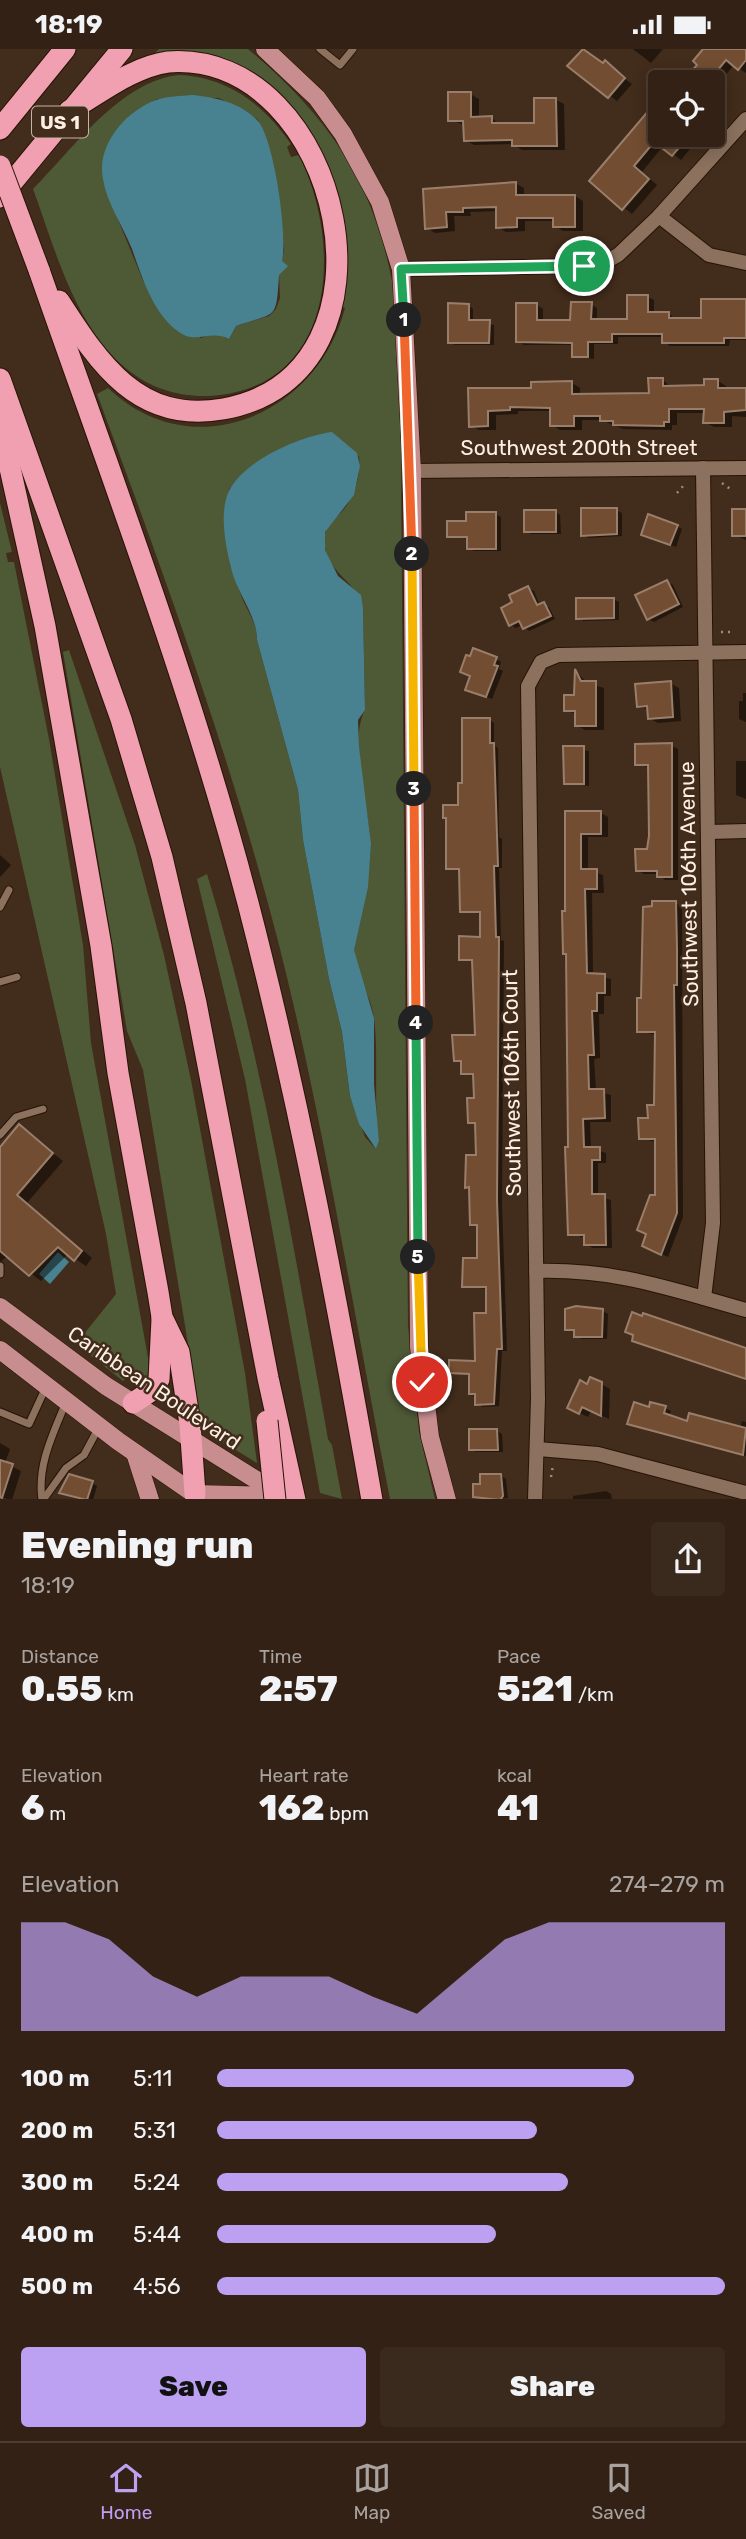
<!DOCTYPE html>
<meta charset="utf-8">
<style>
body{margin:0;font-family:Rubik,sans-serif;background:#3a291d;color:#f1f3f6;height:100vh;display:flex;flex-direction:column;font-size:26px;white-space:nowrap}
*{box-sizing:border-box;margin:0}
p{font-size:23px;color:#a8a3a0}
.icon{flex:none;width:38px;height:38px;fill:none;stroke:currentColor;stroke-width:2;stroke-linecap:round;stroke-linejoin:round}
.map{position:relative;height:1450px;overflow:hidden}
.side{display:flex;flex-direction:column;background:#322114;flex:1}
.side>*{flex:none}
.buttons{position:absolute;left:648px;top:21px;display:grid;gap:14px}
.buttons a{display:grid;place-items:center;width:77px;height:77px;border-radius:7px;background:#322114;box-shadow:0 4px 18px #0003,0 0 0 2px #4d3e34;font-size:35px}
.pin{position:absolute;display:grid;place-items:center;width:60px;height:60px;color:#fff;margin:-30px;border:4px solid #fff;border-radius:50%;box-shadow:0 2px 7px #0007}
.km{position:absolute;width:35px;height:35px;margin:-18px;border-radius:50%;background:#222;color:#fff;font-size:19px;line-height:35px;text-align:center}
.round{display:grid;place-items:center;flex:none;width:74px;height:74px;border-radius:7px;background:#3a291d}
.overview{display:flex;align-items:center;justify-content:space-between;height:119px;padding:0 21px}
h1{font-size:38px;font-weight:800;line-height:52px}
.metrics{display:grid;grid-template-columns:repeat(3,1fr);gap:10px;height:119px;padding:7px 21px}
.metrics div{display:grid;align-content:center}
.metrics b{font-size:35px;font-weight:800}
.metrics small{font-size:19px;font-weight:400}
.metrics p{font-size:19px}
.chart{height:196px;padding:14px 21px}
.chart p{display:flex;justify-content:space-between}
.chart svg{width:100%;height:126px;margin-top:7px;fill:#bca0f2;opacity:.7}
.primary-button{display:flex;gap:14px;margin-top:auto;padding:14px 21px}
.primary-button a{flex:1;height:80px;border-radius:7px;background:#bca0f2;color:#111;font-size:28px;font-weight:800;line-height:80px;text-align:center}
.primary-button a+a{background:#3a291d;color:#f1f3f6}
ul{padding:0 21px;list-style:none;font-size:23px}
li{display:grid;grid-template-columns:112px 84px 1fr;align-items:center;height:52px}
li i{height:18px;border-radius:9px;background:#bca0f2}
.status{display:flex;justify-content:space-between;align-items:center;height:49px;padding:0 35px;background:#322114;direction:ltr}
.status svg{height:19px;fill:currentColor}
.tabs{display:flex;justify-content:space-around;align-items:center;height:98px;border-top:2px solid #4d3e34;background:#322114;font-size:19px;color:#a8a3a0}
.tabs a{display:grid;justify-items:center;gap:4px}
.tabs .selected{color:#bca0f2}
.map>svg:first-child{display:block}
.green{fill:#4e5936;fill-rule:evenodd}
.water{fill:#488290}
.shadow{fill:#0007}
.building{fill:#724d31;stroke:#997f6b;stroke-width:2}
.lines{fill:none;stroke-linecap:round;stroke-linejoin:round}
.lane-casing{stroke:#281404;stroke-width:9}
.street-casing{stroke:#281404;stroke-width:16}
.primary-casing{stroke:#281404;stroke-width:19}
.highway-casing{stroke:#281404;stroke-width:23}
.path{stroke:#9e8b7d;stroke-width:2.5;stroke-dasharray:2 5;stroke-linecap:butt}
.lane{stroke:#8b715e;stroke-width:7}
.street{stroke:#8b715e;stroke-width:14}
.primary{stroke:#c88d8f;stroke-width:18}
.highway{stroke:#f0a0b0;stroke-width:21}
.highway-bridge-casing{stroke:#281404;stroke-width:23;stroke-linecap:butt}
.highway-bridge{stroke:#f0a0b0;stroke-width:21}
.split-1-casing{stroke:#fff;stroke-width:14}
.split-2-casing{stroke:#fff;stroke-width:14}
.split-3-casing{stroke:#fff;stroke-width:14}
.split-4-casing{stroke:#fff;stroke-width:14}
.split-5-casing{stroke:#fff;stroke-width:14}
.split-6-casing{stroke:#fff;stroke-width:14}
.split-1{stroke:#22a559;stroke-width:9}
.split-2{stroke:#f0652b;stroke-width:9}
.split-3{stroke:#f5b400;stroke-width:9}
.split-4{stroke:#f0652b;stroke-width:9}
.split-5{stroke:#22a559;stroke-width:9}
.split-6{stroke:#f5b400;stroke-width:9}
.labels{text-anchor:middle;stroke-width:5;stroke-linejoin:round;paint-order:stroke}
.shield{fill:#422c1b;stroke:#c6b4a8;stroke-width:2}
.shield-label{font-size:19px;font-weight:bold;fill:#feefe4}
.street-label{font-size:21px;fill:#feefe4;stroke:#422c1b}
</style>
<div class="status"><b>18:19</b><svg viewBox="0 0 49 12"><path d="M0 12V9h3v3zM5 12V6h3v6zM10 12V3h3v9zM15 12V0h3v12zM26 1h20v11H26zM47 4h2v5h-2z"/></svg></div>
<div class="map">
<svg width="746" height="1451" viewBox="0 0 746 1451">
<rect width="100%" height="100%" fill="#422c1b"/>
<g class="green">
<path d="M159,0H248C347,83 388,161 400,290L408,1277L419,1383L435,1450H390C353,1264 325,1076 278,892C230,706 164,525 97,345L108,339C193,420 318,365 345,259L338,256C338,221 341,184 337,149C334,127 321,104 309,85C275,28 224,0 155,4ZM347,396L359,408C361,425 355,447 344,460C336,470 324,477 324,491C324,523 358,532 363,559L365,660C348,697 368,751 370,791C373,831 353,867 354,902C355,925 371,946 374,969C379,1009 373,1051 379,1092L376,1100L365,1088L350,1047L342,983L329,930L303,791L298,741L257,591C257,575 249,565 243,551C230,519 217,472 230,439Z"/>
<path d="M179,26C228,28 264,56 291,95L287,98L291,108L299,106C343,195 338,340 209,347C176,348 146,338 121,315C73,271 55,200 33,140C73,100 120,32 179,26ZM219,49L258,71L274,118L284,201L279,226L280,249L276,260L269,267L236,277L229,290L215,284L201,289L162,266L142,229L112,156L102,121L113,86L134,64L157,50Z"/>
<path d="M0,454L12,503L6,504L8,513H14L49,690L83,896L91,994L149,1314L147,1330L140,1336L128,1327L123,1332L76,1295L116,1245L106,1185L0,718Z"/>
<path d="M69,601L135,796L164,906L191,1031L245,1324L257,1414L210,1385L212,1382L209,1379L206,1382L202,1380L143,1021L127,982L63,603Z"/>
<path d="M207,825C263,1010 294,1200 328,1390L332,1396L342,1450L320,1444L245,1030L197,830Z"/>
</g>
<g class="water">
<path d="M193,46C217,49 239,53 257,71C274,88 288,187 282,212L288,217L279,226C276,271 278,263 236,277L229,290C210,280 196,296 179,283C153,265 142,228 132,200C123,177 107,155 103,130C96,96 126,62 156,51C167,47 181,47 193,46Z"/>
<path d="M332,383L357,404L360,417L354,446L325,483V501L338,527L361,546L363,559L365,661L358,671L359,698L371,795L368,838L354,901L374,969V1035L379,1092L376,1100L359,1075L350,1047L342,983L329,930L303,791L298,741L257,591C257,568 240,548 233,526C227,504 220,473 226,450C235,415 299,387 332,383Z"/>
<path d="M58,1203L69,1213L50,1235L39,1225Z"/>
</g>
<g class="shadow">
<path d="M585,0L632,35L617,52L570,17Z"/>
<path d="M633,0H663L651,14Z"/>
<path d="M705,0H746V24L734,16L713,41L719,47L712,53V33H684L700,16Z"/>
<path d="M470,45L479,50V69H492L500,76H536L556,51L564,55L565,101H522L513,95L474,96L465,91V76L450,71Z"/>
<path d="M660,61V86H690L685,89L693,96L681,111L663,97L642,123L657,136L632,165L591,132Z"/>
<path d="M515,134L524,139V148L575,147L583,152V182H563L555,177V172H525V182L506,183L498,178V162L470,163L471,167H454L455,182L435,184L427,179L425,142Z"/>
<path d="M648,248L654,251V264H669L675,271H703L746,252V291H730L729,297H670L664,293V288H618V295H594V310L574,307V296H524L518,292L537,256L543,260V272H572L591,255L597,259V272H629Z"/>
<path d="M468,256L473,260V273L494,276V296H455L449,293Z"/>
<path d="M663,331L671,338H706L718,332L726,337V341L746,342V368L732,367V378H714L705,373V364H677V376H672V381L623,380L601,371H582V381H560L552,376L551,362H518V365L496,366V381H479L471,377L470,341H533L572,334L580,339V347L650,346Z"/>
<path d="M616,461L622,464V487L588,489L583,486Z"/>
<path d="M746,461V495V491L734,486Z"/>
<path d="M555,463L560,466L561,485H531L526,482Z"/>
<path d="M495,465L501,468V502H474L469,499V490L449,487L468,474Z"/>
<path d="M677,477L682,480L676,498L648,488Z"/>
<path d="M667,533L673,536L683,558L654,573L648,570Z"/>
<path d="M528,539L534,542L540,557L549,558L555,570L529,582L523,576L516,579L511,576L515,554Z"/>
<path d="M613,550L619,553V571L583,572L578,569Z"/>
<path d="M496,610L501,613L499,620L503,622L492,650L473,643Z"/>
<path d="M577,623L587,634L604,639V681H585L576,676V665L565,661L576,648Z"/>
<path d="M670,634L679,639L681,672L658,674L649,669V661L638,657Z"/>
<path d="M743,644H746V673L739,670V652H743Z"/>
<path d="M489,671L494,674V696L498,699L499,788L502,790V819H499L501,891L504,892L502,1155L507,1302H502L499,1357L482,1358L471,1344V1327L450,1323L477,1314L487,1266V1240L464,1237L479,1211V1178L472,1175L471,1140L467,1138L478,1108L475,1076L470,1073L475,1051L474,1027L462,1024L463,1014L455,1011L477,987L474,913L461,910L482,889V865L462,862L461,822L448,819L445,757H460L463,736Z"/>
<path d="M671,696L678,700V831H665L658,825H644L637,821L648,802L650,787V719L637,715Z"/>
<path d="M565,699L589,702V737L566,734Z"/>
<path d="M736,712H746V750L736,746Z"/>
<path d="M567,764H601L608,768V788H588V821L603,826L604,844H592L593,926L611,930V947H604V965H599L600,1009L594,1010L596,1042L611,1046V1073H590L591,1100L606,1104V1114H598V1147L611,1151L612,1199H593L586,1195V1189L570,1185L564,864H567Z"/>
<path d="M0,806L11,816L0,828Z"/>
<path d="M675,854L682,858L683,1168L668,1208L651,1200L648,1185L657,1148L656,1093L640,1089L656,1058V986L639,982L645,859Z"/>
<path d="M20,1078L63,1112L27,1154L92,1209L86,1217L68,1205L41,1232L8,1207L0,1213V1101Z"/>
<path d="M603,1262L608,1265L607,1290H581L576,1283L567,1280Z"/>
<path d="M601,1335L610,1340L609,1370L591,1362L588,1368L578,1363L588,1337Z"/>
<path d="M665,1359L671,1362L669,1368L689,1374L740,1380L742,1372L746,1373V1407L629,1374L650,1360Z"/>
<path d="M497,1382L502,1385L503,1403H476L471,1400Z"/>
<path d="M0,1394L10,1400L5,1414L21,1422L12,1451L0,1448Z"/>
<path d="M500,1426L506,1430L508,1449L482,1451L475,1447L482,1437Z"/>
<path d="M92,1434L97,1437L93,1451H80L61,1443Z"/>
<path d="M606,1442L611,1445L612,1451H573V1447Z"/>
</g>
<g class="building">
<path d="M583,0L603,14L605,11L625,29L608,49L567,17Z"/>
<path d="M703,0H746V11L738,21L726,11L708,33H682L697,16L693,12Z"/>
<path d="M448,43H471V68L492,67V74H534V49H556L557,97H512V91L464,92L463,72H448Z"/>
<path d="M649,61L660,69V86H690L672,107L654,93L634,117L649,130L622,161L589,132Z"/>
<path d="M516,133V146H575V178H553V169H517V178L496,179V158L463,159V163H446L447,178L425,180L423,140Z"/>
<path d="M627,246H648V263H669V269H701V250H746V289H724V294H662V285H612V293H588V308H572V294L516,293V254H537V271H570L571,253H592L591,270H627Z"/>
<path d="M448,254L469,255V271H490L489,294H448Z"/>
<path d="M648,329H663V337L704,336V330H718V339H746V361L724,363V374H703L704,360H669V373H664V377L613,376V372H600V367H574V377H550V359L510,358V361L488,362V377L469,378L468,339H531V333L572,332V345L649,344Z"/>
<path d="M581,459H617V485L581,487Z"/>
<rect x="732" y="460" width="14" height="27"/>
<rect x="524" y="461" width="32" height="22"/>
<path d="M466,463H496V500H467V488H447V472H466Z"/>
<path d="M648,465L678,476L670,496L641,486Z"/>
<path d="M667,531L679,555L647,571L635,546Z"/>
<path d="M528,537L537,556L544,553L551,567L523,580L519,572L509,577L501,559L512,553L509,546Z"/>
<path d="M576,549H614V569L576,570Z"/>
<path d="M473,599L497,608L494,616L498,617L486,648L465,641L470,627L460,623L466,606L470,607Z"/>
<path d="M575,620L581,632H596V677H575V662H564V646H574Z"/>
<path d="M671,632L673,668L648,670L647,657L637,658L635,635Z"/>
<path d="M462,669H490V694H494L498,817H494L496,888H499L497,1151L502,1300H497L494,1355L475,1356V1345H469V1325L449,1324V1311L475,1312L474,1264H486V1238H462L463,1209H477V1176H470L469,1138L465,1139L466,1106H476L475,1074H468L467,1049H474L473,1025H461V1012H454L452,986H475L472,911H459V887L480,888V863H460L459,820H446V769H443V756H458V734H462Z"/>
<path d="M672,694V828H657V822H636L635,800H647L649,787L648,716H635V695Z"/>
<path d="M563,697H584V735H564Z"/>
<path d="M565,762H601V785H581V820H597V840H585L587,924L605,925V944H597V962H592L594,1006H588L589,1040H604L605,1069L583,1070L584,1098H600V1111H592V1145H605L606,1196H584V1186H568L565,1098H568L566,905H563L562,862H565Z"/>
<path d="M652,852H676L677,900V936H674L677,1164L661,1206L642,1197L646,1185L637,1181L650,1146H655V1090H639L638,1069H648L647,1056H654L655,983H637V949H641L643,858L652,857Z"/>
<path d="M19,1075L53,1104L17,1146L82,1202L74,1212L58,1198L29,1227L0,1202V1098Z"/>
<path d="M576,1257L603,1260L602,1288H574V1281H565V1260Z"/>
<path d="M632,1263L642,1267L643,1264L746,1299V1330L632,1292L633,1286L625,1283Z"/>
<path d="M590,1328L602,1333L601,1367L582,1358L579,1365L567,1359L580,1331L587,1335Z"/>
<path d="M634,1353L649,1358L650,1353L666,1357L664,1364L687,1372L689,1364L746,1379L743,1406L627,1375Z"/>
<path d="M469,1380H497L498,1401H469Z"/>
<path d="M0,1411L13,1415L2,1449L0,1448Z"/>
<path d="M69,1425L93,1432L87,1451L59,1444Z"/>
<path d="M480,1425H501L503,1447L500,1451L473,1448V1435H480Z"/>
</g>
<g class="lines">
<defs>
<g id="lane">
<path d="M320,0L340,16L353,0"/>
<path d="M0,858L9,841"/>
<path d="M0,933L17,928"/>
<path d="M0,1086L16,1068L43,1060"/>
<path d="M0,1217V1225"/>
<path d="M0,1363L29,1375L46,1338"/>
<path d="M42,1451C37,1416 53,1385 66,1353"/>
<path d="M43,1451L66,1419L84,1406L99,1378"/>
</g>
<g id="street">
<path d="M659,167L709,206L746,214"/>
<path d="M401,220L584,217L605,213L618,206L659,167L746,70"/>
<path d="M703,419L713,1174L704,1249"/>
<path d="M412,422L746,419"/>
<path d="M709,783L746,782"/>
<path d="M536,1222C617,1220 670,1240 746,1261"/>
<path d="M538,1400L598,1405L746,1444"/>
<path d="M535,1451L538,1350L528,637L541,613L558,606L746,603"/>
</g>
<g id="primary">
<path d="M265,0L317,49L343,85L380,153L401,220L412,422L419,1298L430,1388L447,1451"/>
<path d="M0,1258L106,1337L282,1447"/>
<path d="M0,1301L118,1392L203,1451"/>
<path d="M135,1404L150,1451"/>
<path d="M195,1445L278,1447"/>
</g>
<g id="highway">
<path d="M0,80L65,0"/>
<path d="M0,148L122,0"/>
<path d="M39,221C112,430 192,640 248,854C299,1051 337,1251 372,1451"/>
<path d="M59,252C99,314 138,375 223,360C415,326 342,0 168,13C132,18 99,45 69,62"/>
<path d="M0,330L121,670L162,808L196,954L268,1329L295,1451"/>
<path d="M6,364V401L45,577L101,897L118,1024L158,1243L162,1268L179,1303L190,1375L195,1445"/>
<path d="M133,1354L154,1340L159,1330L162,1270"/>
</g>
</defs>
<use href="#lane" class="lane-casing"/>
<use href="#street" class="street-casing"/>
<use href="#primary" class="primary-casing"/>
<use href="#highway" class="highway-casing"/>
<g class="path">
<path d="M722,434L733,442"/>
<path d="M677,444L684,436"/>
<path d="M721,583H730"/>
<path d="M551,1428L553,1416"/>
</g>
<use href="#lane" class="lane"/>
<use href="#street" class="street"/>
<use href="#primary" class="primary"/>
<use href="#highway" class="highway"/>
<defs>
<g id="highway-bridge">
<path d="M0,117L39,221"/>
<path d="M267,1372L275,1451"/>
</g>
</defs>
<use href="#highway-bridge" class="highway-bridge-casing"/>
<use href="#highway-bridge" class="highway-bridge"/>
</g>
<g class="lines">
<defs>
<path id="split-1" d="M404,271L401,220L584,217"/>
<path id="split-2" d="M404,271L412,505"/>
<path id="split-3" d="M412,505L414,740"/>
<path id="split-4" d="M414,740L416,974"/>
<path id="split-5" d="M416,974L418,1208"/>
<path id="split-6" d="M418,1208L422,1333"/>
</defs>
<use href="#split-1" class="split-1-casing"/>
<use href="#split-2" class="split-2-casing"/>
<use href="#split-3" class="split-3-casing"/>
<use href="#split-4" class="split-4-casing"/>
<use href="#split-5" class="split-5-casing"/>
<use href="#split-6" class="split-6-casing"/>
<use href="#split-1" class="split-1"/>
<use href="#split-2" class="split-2"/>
<use href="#split-3" class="split-3"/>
<use href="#split-4" class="split-4"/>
<use href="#split-5" class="split-5"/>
<use href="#split-6" class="split-6"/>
</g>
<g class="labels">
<rect class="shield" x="32" y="57.5" width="56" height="31" rx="5"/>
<g class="shield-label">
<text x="60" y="80">US 1</text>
</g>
<g class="street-label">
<text x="579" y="406">Southwest 200th Street</text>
<text transform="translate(689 835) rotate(-91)" y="7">Southwest 106th Avenue</text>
<text transform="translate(512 1034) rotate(-91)" y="7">Southwest 106th Court</text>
<text transform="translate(154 1339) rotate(34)" y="7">Caribbean Boulevard</text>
</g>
</g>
</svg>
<div class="buttons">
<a><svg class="icon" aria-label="locate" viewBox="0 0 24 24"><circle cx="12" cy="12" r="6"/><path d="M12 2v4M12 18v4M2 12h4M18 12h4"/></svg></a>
</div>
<div class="pin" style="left:584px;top:217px;background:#1e9e55"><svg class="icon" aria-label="arrive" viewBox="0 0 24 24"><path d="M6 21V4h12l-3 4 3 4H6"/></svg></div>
<div class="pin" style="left:422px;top:1333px;background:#d93025"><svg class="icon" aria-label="check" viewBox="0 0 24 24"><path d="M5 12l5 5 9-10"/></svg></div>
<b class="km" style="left:404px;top:271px">1</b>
<b class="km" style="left:412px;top:505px">2</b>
<b class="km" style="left:414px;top:740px">3</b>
<b class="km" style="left:416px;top:974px">4</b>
<b class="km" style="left:418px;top:1208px">5</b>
</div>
<section class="side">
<div class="overview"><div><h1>Evening run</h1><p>18:19</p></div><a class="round"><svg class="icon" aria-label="share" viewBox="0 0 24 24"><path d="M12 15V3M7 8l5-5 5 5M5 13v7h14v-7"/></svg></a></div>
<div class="metrics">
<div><p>Distance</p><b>0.55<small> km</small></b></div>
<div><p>Time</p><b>2:57</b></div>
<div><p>Pace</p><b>5:21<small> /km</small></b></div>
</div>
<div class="metrics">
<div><p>Elevation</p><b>6<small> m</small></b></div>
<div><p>Heart rate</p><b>162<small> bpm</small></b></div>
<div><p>kcal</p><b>41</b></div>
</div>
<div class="chart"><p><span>Elevation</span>274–279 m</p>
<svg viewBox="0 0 160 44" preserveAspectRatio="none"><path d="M0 44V6L10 6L20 12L30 25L40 32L50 25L60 25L70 25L80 32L90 38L100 25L110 12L120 6L130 6L140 6L150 6L160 6V44z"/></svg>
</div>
<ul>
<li><b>100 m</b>5:11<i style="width:82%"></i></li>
<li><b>200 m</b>5:31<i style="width:63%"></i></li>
<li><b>300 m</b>5:24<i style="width:69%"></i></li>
<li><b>400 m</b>5:44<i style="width:55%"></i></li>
<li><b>500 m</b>4:56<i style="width:100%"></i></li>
</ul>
<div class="primary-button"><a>Save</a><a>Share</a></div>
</section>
<nav class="tabs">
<a class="selected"><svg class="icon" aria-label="home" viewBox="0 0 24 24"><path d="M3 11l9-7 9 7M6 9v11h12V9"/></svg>Home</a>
<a><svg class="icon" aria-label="map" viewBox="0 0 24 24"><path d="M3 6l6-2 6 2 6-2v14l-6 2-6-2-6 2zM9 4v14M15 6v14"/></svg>Map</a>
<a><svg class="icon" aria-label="saved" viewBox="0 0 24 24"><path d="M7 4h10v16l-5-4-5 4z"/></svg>Saved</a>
</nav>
